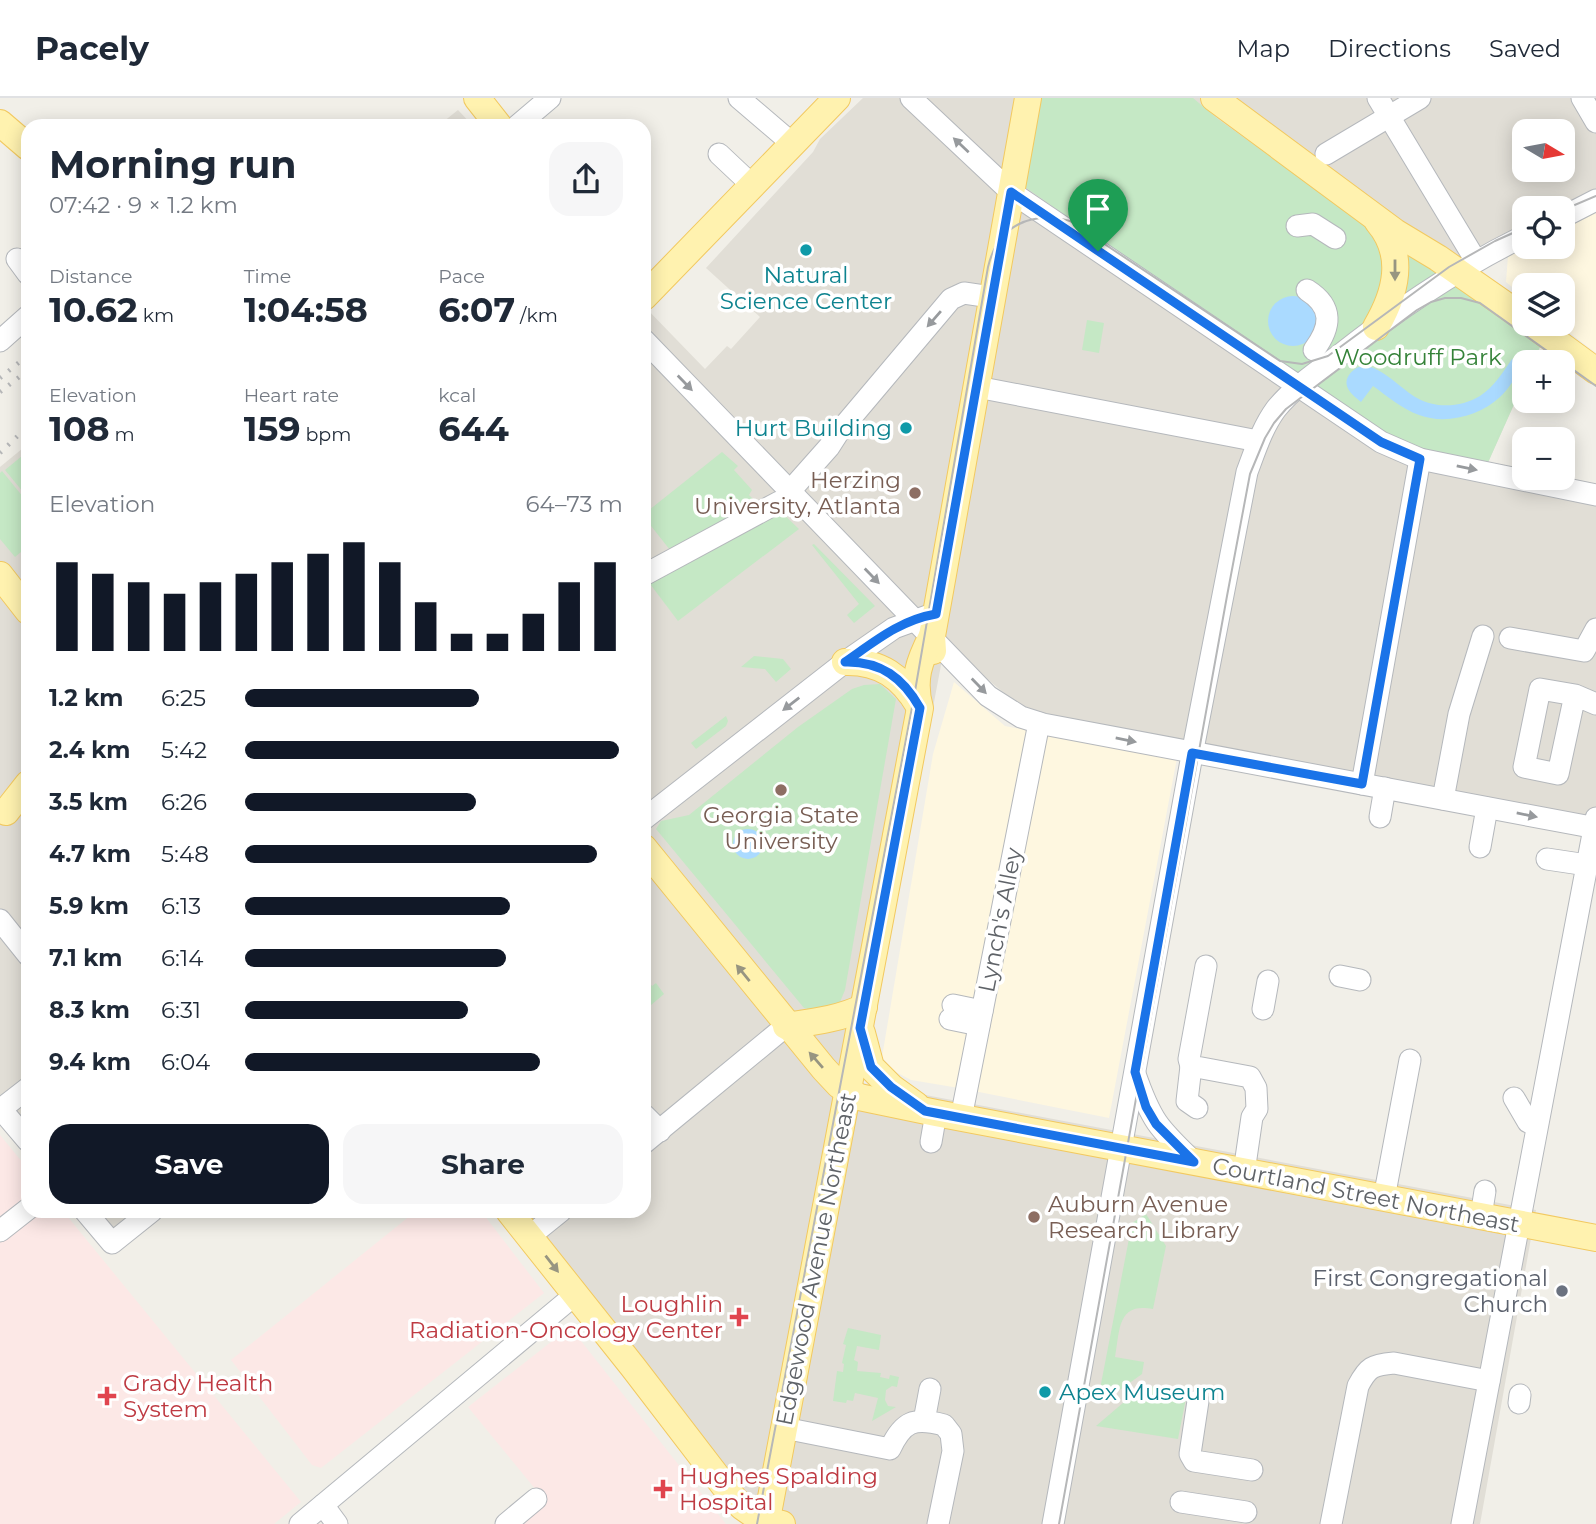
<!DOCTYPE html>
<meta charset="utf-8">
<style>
body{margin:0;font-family:Montserrat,sans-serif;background:#f6f6f7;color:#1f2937;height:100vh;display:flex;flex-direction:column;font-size:26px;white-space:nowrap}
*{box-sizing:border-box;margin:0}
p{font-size:23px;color:#747a83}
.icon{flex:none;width:38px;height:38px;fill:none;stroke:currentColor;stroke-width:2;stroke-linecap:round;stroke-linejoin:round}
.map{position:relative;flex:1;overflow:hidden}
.sheet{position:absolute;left:21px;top:21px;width:630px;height:1099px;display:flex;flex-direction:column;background:#fff;border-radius:21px;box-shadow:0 4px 18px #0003}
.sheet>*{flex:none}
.needle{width:46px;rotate:100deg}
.tools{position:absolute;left:1512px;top:21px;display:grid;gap:14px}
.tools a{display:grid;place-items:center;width:63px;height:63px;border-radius:14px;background:#fff;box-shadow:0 4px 18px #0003;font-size:35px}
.pin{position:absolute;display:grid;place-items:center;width:60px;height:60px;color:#fff;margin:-72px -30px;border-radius:50% 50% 50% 0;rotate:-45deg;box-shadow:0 0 7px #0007}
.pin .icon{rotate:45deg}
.round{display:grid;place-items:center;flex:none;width:74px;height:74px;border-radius:21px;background:#f6f6f7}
.head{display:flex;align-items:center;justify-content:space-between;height:119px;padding:0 28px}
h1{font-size:38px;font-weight:700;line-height:52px}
.metrics{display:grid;grid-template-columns:repeat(3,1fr);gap:10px;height:119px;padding:7px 28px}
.metrics div{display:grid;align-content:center}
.metrics b{font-size:35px;font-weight:700}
.metrics small{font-size:19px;font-weight:400}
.metrics p{font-size:19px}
.chart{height:196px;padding:14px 28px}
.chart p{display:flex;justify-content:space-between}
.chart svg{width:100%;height:126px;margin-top:7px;stroke:#111827;stroke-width:6}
.button{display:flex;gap:14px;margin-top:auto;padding:14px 28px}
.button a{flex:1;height:80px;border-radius:21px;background:#111827;color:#fff;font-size:28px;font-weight:700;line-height:80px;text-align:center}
.button a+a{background:#f6f6f7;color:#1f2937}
ul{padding:0 28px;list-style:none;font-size:23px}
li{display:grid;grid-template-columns:112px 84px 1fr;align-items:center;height:52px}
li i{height:18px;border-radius:9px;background:#111827}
header{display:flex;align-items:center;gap:42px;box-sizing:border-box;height:98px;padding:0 35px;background:#fff;border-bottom:2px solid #e0e1e3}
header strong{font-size:33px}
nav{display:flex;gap:38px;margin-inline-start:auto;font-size:24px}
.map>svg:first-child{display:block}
.commercial{fill:#fef7e0}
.education{fill:#e1ded6;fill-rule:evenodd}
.medical{fill:#fce8e6}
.green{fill:#c5e8c5}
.water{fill:#aadaff}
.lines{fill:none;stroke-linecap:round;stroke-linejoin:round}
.minor-casing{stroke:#b5b8bc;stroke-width:23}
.major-casing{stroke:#f2c960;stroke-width:28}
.minor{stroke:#fff;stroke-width:21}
.major{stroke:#fff2af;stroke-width:26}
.tram{stroke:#b6b7b8;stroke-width:2}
.rail{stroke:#b6b7b8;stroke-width:4.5;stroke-dasharray:2 9;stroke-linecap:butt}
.oneway{fill:#979a9d}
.oneway2{fill:#979581}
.route-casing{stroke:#fff;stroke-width:14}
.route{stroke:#1a73e8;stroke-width:9}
.culture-dot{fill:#0f9aa8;stroke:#fff;stroke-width:2.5}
.education-dot{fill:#8d6e63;stroke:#fff;stroke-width:2.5}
.worship-dot{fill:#6b7280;stroke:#fff;stroke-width:2.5}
.health-dot{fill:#e0444e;stroke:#fff;stroke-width:2.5}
.labels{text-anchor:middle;stroke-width:7;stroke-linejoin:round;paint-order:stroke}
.culture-label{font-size:23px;fill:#0d838f;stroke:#fff}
.park-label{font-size:23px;fill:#348238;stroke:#fff}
.education-label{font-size:23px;fill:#785e54;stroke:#fff;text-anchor:end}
.street-label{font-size:23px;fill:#5f6368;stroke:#fff}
.worship-label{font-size:23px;fill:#5b616d;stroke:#fff;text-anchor:end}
.health-label{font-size:23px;fill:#be3a42;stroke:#fff;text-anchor:start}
</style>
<header>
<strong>Pacely</strong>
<nav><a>Map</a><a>Directions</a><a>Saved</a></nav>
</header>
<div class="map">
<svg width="1596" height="1426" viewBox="0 0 1596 1426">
<rect width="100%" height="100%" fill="#f1efe8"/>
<g class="commercial">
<path d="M1596,111V255L1558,226H1563V187H1524V199L1506,184L1508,158L1526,149H1563V129Z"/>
<path d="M954,584L1005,628L1177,660L1109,1020L959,990L911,982L894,973L882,959L933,656Z"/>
</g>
<g class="education">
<path d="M863,0H1596V96L1563,110H1524V139L1456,180L1533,264H1524V284L1482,378L1596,400V726L1039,624L945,546L862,985L1536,1112L1480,1426H771L505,1113H644V208L705,271L727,248L731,251L760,219L706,170L813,54L820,41ZM1524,33H1563V72H1524Z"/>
<path d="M458,12L473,28H438Z"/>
<path d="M28,346V1058L0,1024V369Z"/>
<path d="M74,1113H150L105,1150Z"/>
</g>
<g class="medical">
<path d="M0,1037L28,1071V1113H63L301,1404L274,1426H0Z"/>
<path d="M416,1113H481L544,1195L321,1370L312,1367L231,1262Z"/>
<path d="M570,1229L670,1356L726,1426H509L541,1398L468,1309Z"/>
</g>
<g class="green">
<path d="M1042,0H1193L1218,21L1360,123L1543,243L1533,264H1524V284L1482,378L1395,348L1022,87Z"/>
<path d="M1087,222L1104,225L1099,255L1082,252Z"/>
<path d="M28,353V400L5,372Z"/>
<path d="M722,354L738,368L734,372L752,392L749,397L756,404L670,452L644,419V416Z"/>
<path d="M2,373L28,405V448L15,459L0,441V375Z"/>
<path d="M776,409L799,431L678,523L647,482Z"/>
<path d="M814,446L875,508L854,525L847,517L859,506L812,447Z"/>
<path d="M754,558L783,561L791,571L776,584L765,571L741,569Z"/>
<path d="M880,586L896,601L845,892L840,904C827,908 817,914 804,910L656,731L661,723L689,717L798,629L852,591L864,587Z"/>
<path d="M726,618L728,623L726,628L696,651L691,645Z"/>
<path d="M644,882H648L652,888L656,885L664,896L644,913Z"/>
<path d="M1146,1116L1166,1148L1153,1211C1117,1204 1120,1232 1115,1259L1144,1264L1142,1276L1107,1301L1100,1291L1132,1125Z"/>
<path d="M848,1230L881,1237L879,1252L857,1248L854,1262L858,1264L857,1273L881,1275L880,1279L889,1281L890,1277L899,1279L897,1289L892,1288L886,1292L885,1302L888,1308L896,1309L872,1323L878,1300L855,1295L853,1303L847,1302L846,1305L833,1303L837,1273L843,1274L844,1266L842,1265L846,1247L843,1246Z"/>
<path d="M1144,1287L1187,1295L1178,1341L1096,1328Z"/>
</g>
<g class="water">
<circle cx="1293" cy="223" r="25"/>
<path d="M1512,261L1523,268C1516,278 1509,291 1500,299C1480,318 1445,327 1419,317C1402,311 1387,298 1373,288L1361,304C1354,298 1341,289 1349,277C1368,251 1399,291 1417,300C1436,311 1462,309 1480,298C1494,289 1503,274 1512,261Z"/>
<circle cx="748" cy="746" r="15"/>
</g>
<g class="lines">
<defs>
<g id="minor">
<path d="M739,0L794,47"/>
<path d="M911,0L1011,94L1381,344L1420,361L1596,397"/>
<path d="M1378,0L1476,163"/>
<path d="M1582,0L1596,24"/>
<path d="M517,28L550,0"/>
<path d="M719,56L753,88"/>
<path d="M1326,56L1420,0"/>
<path d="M1563,119L1596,102"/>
<path d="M1297,128L1313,126L1335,140"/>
<path d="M17,161L28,176"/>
<path d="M1307,192C1334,209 1331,229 1314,252"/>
<path d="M644,242L988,598L1021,619L1043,626L1596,730"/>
<path d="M0,243L28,218"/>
<path d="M977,289L1258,343"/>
<path d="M790,393L829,349L838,335L951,201L964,195L991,199"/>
<path d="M644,477L779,404"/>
<path d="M1510,540L1584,553L1596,531"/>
<path d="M1575,597L1558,676L1524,669L1540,591L1575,597L1596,606"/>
<path d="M1362,686L1420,361"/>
<path d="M1443,701L1459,616L1483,538"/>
<path d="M1380,719L1385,690"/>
<path d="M644,721L845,564L894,530L927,518"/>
<path d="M1480,749L1487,710"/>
<path d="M1547,761L1587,767"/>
<path d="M0,822L28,857"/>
<path d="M1206,868L1189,961L1191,968L1250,979L1256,990L1257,1011L1252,1019L1244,1074"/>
<path d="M1340,878L1360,882"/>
<path d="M953,907L982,913"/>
<path d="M1263,911L1268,883"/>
<path d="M950,921L979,927"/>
<path d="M1191,968L1187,1003L1197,1010"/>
<path d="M1135,976C1151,1022 1158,1030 1194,1064"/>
<path d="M1514,1000L1528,1024"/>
<path d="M0,1010L28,1043"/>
<path d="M1,1011L28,990"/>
<path d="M644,1017L660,1033"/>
<path d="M961,1020L1039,625"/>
<path d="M931,1044L936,1015"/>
<path d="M644,1045L786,928"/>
<path d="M1384,1100L1410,962"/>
<path d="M85,1113L112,1145L152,1113"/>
<path d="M1481,1118L1485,1093"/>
<path d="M0,1133L28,1111"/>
<path d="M530,1138L561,1113"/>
<path d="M1198,1303L1190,1356L1194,1363L1252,1372"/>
<path d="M1519,1305L1520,1297"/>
<path d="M924,1323L930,1291"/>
<path d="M784,1330L890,1351C903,1323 914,1319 944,1327L951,1336L953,1353L938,1426"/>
<path d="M1181,1404L1246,1414"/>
<path d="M323,1407L337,1426"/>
<path d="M300,1426L576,1196"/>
<path d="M506,1426L536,1401"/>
<path d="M1053,1426L1194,646L1247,374C1255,353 1262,330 1276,311C1294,289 1318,273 1341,256C1398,211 1459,170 1524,138"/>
<path d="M1331,1426L1358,1288C1368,1269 1372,1267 1394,1265L1489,1283"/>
<path d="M1462,1426L1596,720"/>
</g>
<g id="major">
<path d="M477,0L499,28"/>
<path d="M1214,0L1395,134L1438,160L1524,220"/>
<path d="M0,25L28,49"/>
<path d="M644,199L837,0"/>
<path d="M1532,226L1596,273"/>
<path d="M1376,229C1396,195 1406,157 1378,124"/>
<path d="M0,477L28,513"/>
<path d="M933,553L932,538L1028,0"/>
<path d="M845,564C880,563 902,579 919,608"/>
<path d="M6,714L28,686"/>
<path d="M644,750L824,971L839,987L859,999L936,1015L1596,1140"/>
<path d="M786,928C813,924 840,921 864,909"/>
<path d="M862,935L871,969L891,989L916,1007"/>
<path d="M509,1113L633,1269L735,1402C749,1416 762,1422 782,1426"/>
<path d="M766,1426L920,610C912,582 919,563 932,538"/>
</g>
</defs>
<use href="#minor" class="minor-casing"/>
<use href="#major" class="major-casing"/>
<use href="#minor" class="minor"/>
<use href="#major" class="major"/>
<g class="tram">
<path d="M1563,112L1596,98"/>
<path d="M757,1426L914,599L988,169C998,127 1031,113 1070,123L1280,263L1302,266L1328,258L1449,169L1495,143L1524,130"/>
<path d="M1059,1426L1227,498L1250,376L1265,340L1274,325L1286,311L1307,295L1417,212L1431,204L1445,200H1461L1480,205L1596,288"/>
</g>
<g class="rail">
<path d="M0,280L28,257"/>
<path d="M0,294L28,272"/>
<path d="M0,355L28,328"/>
</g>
</g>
<defs><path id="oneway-solid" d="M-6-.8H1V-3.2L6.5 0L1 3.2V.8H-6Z" transform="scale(1.75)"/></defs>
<g class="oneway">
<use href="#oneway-solid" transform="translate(961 47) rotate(-137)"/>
<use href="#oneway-solid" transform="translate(934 221) rotate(131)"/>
<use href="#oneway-solid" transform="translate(685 285) rotate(46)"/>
<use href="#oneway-solid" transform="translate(1467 370) rotate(12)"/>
<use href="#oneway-solid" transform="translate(872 478) rotate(46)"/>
<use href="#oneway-solid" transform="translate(979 588) rotate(46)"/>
<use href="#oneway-solid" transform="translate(791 606) rotate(142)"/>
<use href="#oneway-solid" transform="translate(1126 642) rotate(11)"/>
<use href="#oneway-solid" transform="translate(1527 717) rotate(11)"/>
</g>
<g class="oneway2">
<use href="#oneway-solid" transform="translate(1395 172) rotate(90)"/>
<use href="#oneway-solid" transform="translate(743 875) rotate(-129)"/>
<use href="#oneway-solid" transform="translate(816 962) rotate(-131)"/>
<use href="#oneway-solid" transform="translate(552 1166) rotate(52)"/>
</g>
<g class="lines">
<defs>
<path id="route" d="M1011,94L1381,344L1420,361L1362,686L1192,655L1135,974L1146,1009L1156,1026L1194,1064L925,1013L891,989L871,969L860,930L920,610C903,580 881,563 845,564C874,544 900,522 936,516Z"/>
</defs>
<use href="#route" class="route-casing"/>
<use href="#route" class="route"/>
</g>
<g class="culture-dot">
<circle cx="806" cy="152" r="7"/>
<circle cx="906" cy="330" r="7"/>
<circle cx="1045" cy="1294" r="7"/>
</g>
<g class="education-dot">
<circle cx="915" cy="395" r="7"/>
<circle cx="781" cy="692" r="7"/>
<circle cx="1034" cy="1119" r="7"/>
</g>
<circle class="worship-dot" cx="1562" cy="1193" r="7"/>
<g class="health-dot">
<path d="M735.5 1208.5h7v7h7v7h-7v7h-7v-7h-7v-7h7z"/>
<path d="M103.5 1287.5h7v7h7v7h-7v7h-7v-7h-7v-7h7z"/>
<path d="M659.5 1380.5h7v7h7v7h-7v7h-7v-7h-7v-7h7z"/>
</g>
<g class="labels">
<g class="culture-label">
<text x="806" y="185">Natural<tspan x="806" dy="26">Science Center</tspan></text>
<text x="892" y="338" text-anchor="end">Hurt Building</text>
<text x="1059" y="1302" text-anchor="start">Apex Museum</text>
</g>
<g class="park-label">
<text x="1418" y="267">Woodruff Park</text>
</g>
<g class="education-label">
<text x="901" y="390">Herzing<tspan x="901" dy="26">University, Atlanta</tspan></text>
<text x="781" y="725" text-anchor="middle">Georgia State<tspan x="781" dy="26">University</tspan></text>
<text x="1048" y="1114" text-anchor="start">Auburn Avenue<tspan x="1048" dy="26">Research Library</tspan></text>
</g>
<g class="street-label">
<text transform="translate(1000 822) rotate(-79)" y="8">Lynch's Alley</text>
<text transform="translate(1366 1097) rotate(11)" y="8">Courtland Street Northeast</text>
<text transform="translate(816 1161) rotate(-79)" y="8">Edgewood Avenue Northeast</text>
</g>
<g class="worship-label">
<text x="1548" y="1188">First Congregational<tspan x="1548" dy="26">Church</tspan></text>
</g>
<g class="health-label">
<text x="723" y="1214" text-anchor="end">Loughlin<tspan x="723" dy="26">Radiation-Oncology Center</tspan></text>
<text x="123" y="1293">Grady Health<tspan x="123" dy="26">System</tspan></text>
<text x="679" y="1386">Hughes Spalding<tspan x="679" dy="26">Hospital</tspan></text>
</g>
</g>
</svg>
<div class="tools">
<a><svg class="needle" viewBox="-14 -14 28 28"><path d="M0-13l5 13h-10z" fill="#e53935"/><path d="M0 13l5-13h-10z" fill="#747a83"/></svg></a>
<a><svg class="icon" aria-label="locate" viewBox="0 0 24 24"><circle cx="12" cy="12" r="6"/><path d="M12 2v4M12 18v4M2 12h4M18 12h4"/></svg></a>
<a><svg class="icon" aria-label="layers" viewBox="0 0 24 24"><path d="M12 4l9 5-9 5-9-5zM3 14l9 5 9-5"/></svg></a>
<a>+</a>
<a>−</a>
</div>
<div class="pin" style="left:1098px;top:153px;background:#1e9e55"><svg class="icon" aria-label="arrive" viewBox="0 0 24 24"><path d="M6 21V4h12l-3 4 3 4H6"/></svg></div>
<section class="sheet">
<div class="head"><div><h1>Morning run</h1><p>07:42 · 9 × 1.2 km</p></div><a class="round"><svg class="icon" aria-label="share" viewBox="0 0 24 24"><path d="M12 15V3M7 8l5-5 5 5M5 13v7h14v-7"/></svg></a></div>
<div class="metrics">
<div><p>Distance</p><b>10.62<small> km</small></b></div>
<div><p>Time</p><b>1:04:58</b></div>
<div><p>Pace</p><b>6:07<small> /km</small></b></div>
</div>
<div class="metrics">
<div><p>Elevation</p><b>108<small> m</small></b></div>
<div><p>Heart rate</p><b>159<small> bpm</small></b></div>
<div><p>kcal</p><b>644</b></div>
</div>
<div class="chart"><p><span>Elevation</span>64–73 m</p>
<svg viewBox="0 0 160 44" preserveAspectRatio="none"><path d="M5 44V13M15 44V17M25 44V20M35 44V24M45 44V20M55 44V17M65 44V13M75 44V10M85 44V6M95 44V13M105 44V27M115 44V38M125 44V38M135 44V31M145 44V20M155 44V13"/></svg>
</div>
<ul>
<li><b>1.2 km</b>6:25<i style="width:62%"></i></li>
<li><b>2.4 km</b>5:42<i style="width:99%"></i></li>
<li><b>3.5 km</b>6:26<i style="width:61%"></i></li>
<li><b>4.7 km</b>5:48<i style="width:93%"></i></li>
<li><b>5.9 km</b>6:13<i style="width:70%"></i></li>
<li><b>7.1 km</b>6:14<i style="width:69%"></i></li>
<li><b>8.3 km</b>6:31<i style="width:59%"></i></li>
<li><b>9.4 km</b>6:04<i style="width:78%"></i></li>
</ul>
<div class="button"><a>Save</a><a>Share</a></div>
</section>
</div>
